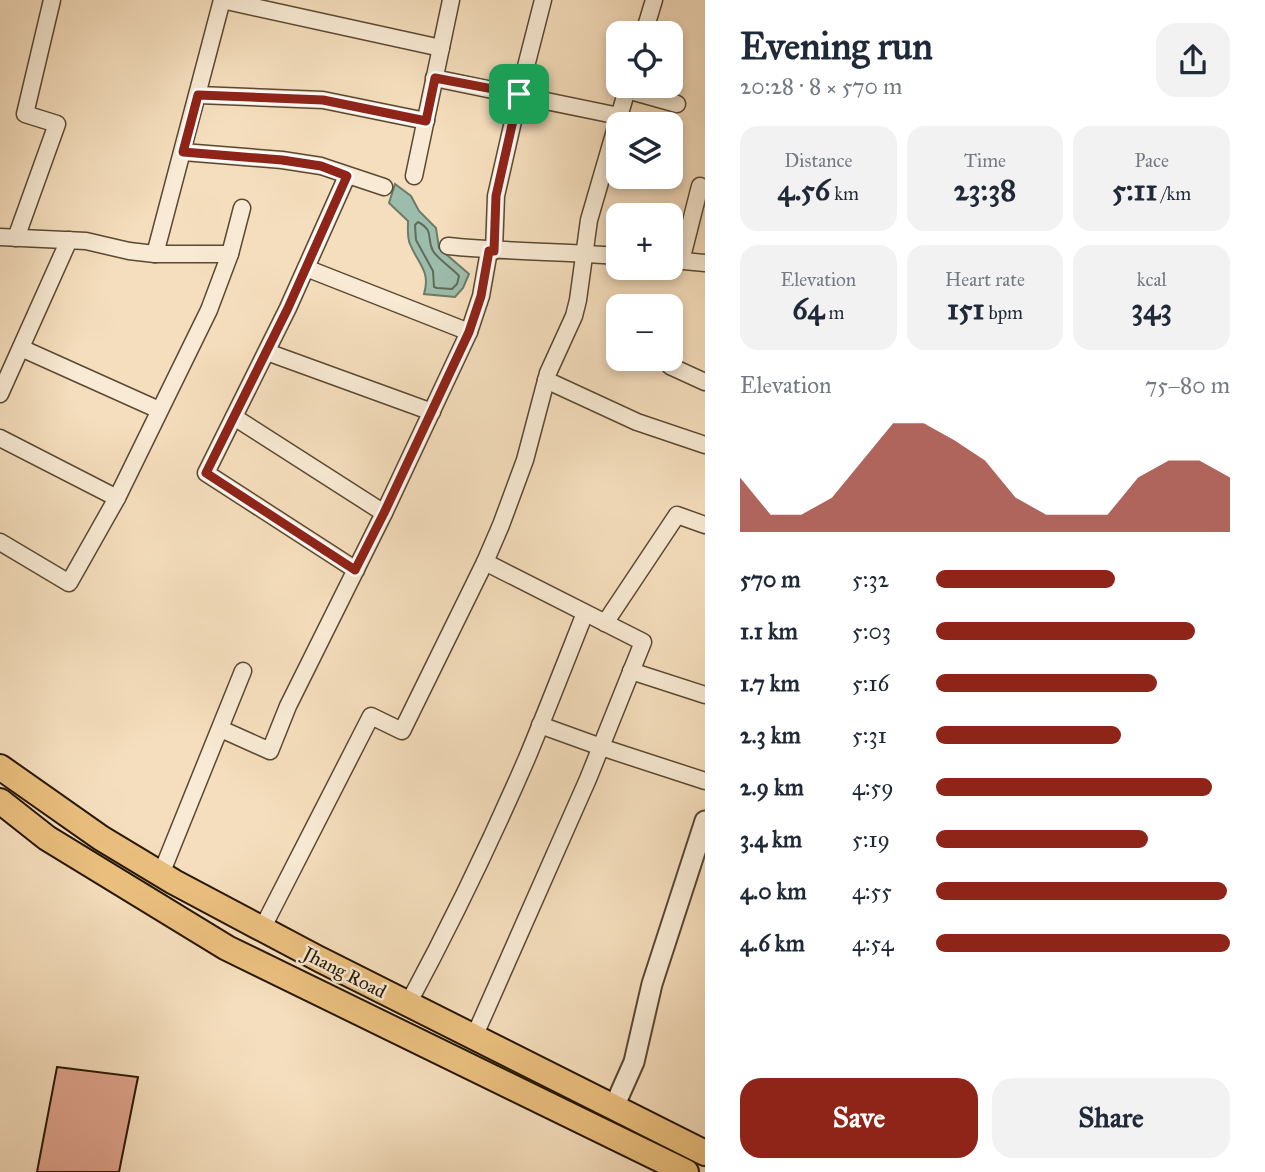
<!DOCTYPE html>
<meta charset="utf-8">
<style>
body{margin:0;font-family:"IM FELL Great Primer",serif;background:#f2f2f3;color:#1f2937;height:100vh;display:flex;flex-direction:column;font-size:26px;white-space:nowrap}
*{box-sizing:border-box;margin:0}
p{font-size:23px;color:#747a83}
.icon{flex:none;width:38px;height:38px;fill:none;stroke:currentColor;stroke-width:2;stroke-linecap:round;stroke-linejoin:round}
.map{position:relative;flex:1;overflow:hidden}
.drawer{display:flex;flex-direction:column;background:#fff;width:560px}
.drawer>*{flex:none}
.tools{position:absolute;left:606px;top:21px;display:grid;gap:14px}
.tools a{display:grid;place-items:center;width:77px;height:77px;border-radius:14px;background:#fff;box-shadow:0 4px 10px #0003;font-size:35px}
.pin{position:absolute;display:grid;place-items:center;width:60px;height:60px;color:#fff;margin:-30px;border-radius:14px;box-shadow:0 4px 10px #0006}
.round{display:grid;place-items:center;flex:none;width:74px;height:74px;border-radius:21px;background:#f2f2f3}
.summary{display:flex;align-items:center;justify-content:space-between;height:119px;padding:0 35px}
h1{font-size:38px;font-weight:700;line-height:52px}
.figures{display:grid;grid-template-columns:repeat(3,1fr);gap:10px;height:119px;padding:7px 35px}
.figures div{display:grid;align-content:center;border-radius:18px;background:#f2f2f3;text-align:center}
.figures b{font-size:30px;font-weight:700}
.figures small{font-size:19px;font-weight:400}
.figures p{font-size:19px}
.chart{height:196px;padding:14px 35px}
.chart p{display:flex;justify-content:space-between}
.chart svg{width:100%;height:126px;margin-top:7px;fill:#8f2418;opacity:.7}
.button{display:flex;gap:14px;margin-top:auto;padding:14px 35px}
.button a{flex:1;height:80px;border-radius:21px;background:#8f2418;color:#fff;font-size:28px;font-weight:700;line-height:80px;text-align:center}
.button a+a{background:#f2f2f3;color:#1f2937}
ul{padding:0 35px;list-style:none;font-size:23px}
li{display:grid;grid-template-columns:112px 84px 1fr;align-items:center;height:52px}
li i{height:18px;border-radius:9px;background:#8f2418}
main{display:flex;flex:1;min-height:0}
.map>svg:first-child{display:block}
.water{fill:#9dbdac;stroke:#6e7b68;stroke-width:2}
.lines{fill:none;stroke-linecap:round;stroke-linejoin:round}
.shore{stroke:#626a58;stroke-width:2}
.building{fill:#e1a48e;stroke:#271703;stroke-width:2}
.minor-casing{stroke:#5a4932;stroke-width:19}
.tertiary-casing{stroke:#5a4932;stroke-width:23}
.primary-casing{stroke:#271703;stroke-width:28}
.minor{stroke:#f8ead4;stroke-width:16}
.tertiary{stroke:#f8ead4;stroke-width:19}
.primary{stroke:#eabf7e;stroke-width:24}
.route-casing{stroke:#fff;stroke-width:14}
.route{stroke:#8f2418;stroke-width:9}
.labels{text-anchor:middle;stroke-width:5;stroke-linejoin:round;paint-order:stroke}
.street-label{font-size:19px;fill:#271703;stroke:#f8ead4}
</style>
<main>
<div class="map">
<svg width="705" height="1172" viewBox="0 0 705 1172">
<rect width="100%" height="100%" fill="#f5debd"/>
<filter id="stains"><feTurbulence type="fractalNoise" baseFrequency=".00286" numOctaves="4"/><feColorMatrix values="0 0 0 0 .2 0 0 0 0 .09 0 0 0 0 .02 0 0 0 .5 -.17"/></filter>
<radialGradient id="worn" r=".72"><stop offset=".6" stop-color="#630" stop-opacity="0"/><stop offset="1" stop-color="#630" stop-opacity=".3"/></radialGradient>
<path class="water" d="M395,184L411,196L419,211L436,228L439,248L469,274L463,288L455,297L424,294C431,271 418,264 410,244C407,237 408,228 408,221L389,203Z"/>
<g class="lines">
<path class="shore" d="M418,222C435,231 426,238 433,251C438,259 453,269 459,276L457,284L452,289L437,288L434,287L433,271L416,240L415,225Z"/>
</g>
<path class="building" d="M57,1067L138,1077L119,1172H37Z"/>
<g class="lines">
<defs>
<g id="minor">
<path d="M222,0L441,48"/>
<path d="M644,33L654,0"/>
<path d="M434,78L619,116"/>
<path d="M627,90L677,104"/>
<path d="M198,95L323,100L426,121"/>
<path d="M183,152L282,160L321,166L384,187"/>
<path d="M347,176L288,308L206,473L356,570"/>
<path d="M414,176L451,0"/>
<path d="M0,237L86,241L129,251L155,254H230"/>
<path d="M16,238L57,124L25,114L52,0"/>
<path d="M448,246C504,252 561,251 618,256"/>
<path d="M494,251L496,196L522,82L543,0"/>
<path d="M155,254L222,0"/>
<path d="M673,260L705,263"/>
<path d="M681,261L700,186"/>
<path d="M306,268L469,332"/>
<path d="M21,348L159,410"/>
<path d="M267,352L432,412"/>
<path d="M670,366L705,382"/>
<path d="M546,380L637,422L705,445"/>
<path d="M0,394L69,240"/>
<path d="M234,417L384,513"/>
<path d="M0,438L117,498"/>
<path d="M0,542L69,583L117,498L209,310L230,254L242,208"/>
<path d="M605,623L677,515L705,525"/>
<path d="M631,671L705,695"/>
<path d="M540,725L601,747L705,781"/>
<path d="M221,729L270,751L288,706L384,513L469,332L481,296L489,251"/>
<path d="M161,874L243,671"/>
<path d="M262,929L371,716L402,731L485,562L501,525L525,460L548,373L574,316L578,300L589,220L628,86"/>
<path d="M408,1004C451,924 491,841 527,758C547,710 566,661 585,613"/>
<path d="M474,1037L588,779L643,642L485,562"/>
</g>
<path id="tertiary" d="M614,1107L634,1062L652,984L705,821"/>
<g id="primary">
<path d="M0,767L101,838L174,882L319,959L705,1153"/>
<path d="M0,801L47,838L227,948L686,1172"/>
</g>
</defs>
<use href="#minor" class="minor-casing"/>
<use href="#tertiary" class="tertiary-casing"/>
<use href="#primary" class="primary-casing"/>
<use href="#minor" class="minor"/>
<use href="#tertiary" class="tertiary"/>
<use href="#primary" class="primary"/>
</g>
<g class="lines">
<defs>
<path id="route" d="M435,78L519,94L496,196L494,251H489L481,296L469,332L384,513L355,570L206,473L288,308L347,176L321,166L282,160L183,152L198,95L323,100L426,121Z"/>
</defs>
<use href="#route" class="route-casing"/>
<use href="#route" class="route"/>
</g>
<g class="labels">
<g class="street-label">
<text transform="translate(345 972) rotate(27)" y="7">Jhang Road</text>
</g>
</g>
<rect width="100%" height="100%" filter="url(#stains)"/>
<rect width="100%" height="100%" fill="url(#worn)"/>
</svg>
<div class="tools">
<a><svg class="icon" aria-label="locate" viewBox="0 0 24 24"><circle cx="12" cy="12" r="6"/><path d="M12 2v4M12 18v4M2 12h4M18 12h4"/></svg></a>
<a><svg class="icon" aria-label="layers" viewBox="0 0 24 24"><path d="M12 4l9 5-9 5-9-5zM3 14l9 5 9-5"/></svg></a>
<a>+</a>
<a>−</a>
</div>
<div class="pin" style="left:519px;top:94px;background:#1e9e55"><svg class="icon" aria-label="arrive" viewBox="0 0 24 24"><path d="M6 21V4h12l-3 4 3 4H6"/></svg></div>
</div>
<section class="drawer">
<div class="summary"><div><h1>Evening run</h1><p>20:28 · 8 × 570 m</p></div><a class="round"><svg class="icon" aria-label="share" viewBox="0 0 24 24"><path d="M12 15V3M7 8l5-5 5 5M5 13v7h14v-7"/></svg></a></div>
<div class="figures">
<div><p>Distance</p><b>4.56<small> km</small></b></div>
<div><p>Time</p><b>23:38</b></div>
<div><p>Pace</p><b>5:11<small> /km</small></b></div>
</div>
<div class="figures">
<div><p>Elevation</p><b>64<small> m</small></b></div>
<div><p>Heart rate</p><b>151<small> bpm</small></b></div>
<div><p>kcal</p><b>343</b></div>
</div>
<div class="chart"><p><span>Elevation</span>75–80 m</p>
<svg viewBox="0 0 160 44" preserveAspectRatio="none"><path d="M0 44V25L10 38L20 38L30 32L40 19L50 6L60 6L70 12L80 19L90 32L100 38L110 38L120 38L130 25L140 19L150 19L160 25V44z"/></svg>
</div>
<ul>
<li><b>570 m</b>5:32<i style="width:61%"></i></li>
<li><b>1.1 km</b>5:03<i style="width:88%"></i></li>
<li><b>1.7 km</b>5:16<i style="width:75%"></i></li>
<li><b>2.3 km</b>5:31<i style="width:63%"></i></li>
<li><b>2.9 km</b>4:59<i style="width:94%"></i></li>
<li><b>3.4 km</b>5:19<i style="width:72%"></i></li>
<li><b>4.0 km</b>4:55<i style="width:99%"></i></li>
<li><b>4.6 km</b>4:54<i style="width:100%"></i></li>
</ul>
<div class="button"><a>Save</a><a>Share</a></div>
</section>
</main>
